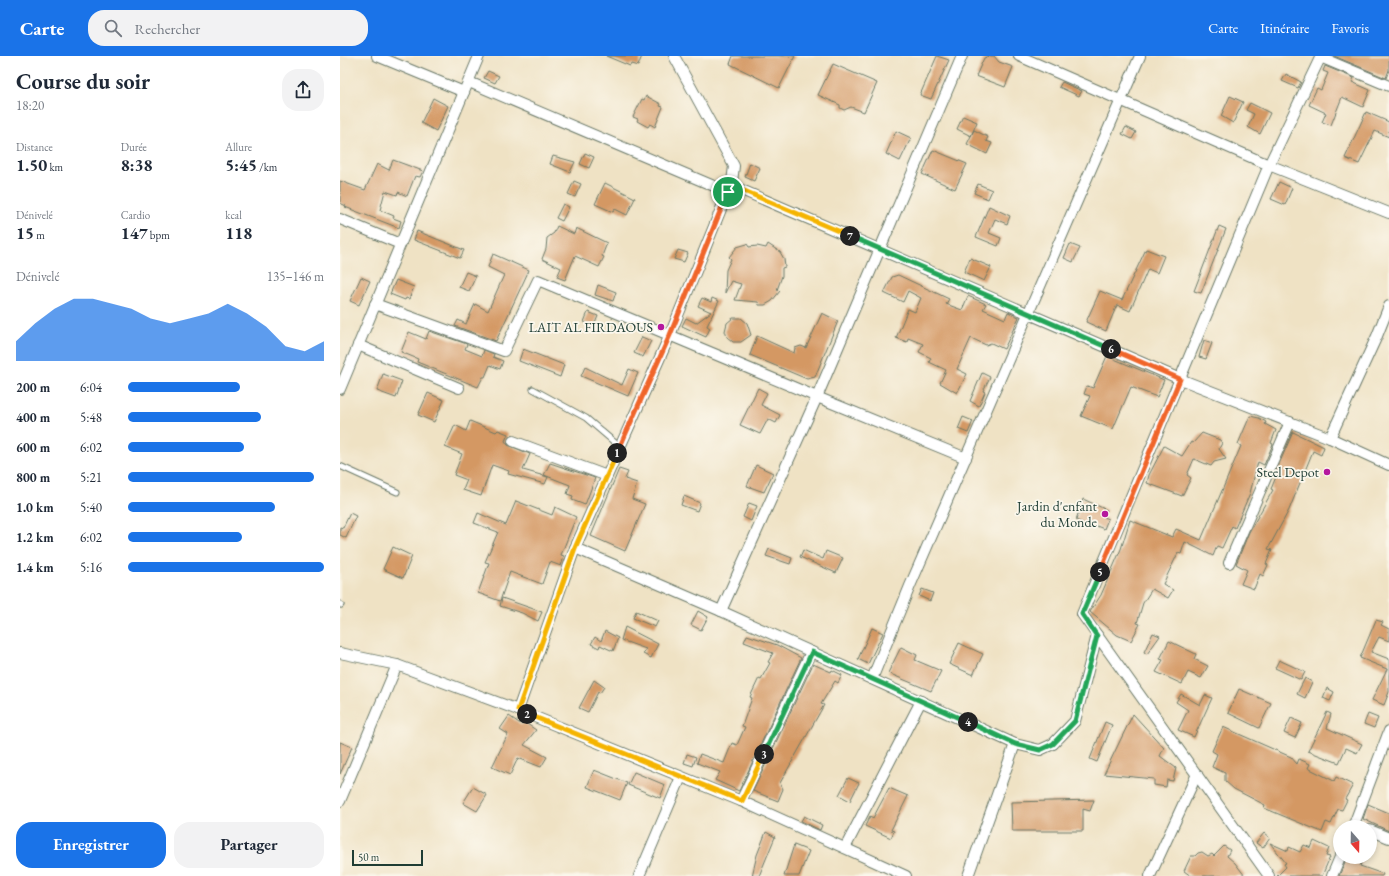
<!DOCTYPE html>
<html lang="fr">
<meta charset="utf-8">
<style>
body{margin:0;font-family:"EB Garamond",serif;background:#f2f2f3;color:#1f2937;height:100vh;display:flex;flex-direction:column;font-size:15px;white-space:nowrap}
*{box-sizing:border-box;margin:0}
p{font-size:13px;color:#747a83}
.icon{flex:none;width:22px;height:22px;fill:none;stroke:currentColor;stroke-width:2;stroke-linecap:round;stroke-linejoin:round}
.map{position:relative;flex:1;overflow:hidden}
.drawer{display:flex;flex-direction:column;background:#fff;width:340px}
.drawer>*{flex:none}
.needle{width:26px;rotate:160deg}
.tools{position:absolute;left:993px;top:764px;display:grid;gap:8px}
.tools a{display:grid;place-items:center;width:44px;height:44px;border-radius:50%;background:#fff;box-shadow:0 2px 6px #0003;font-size:20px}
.scale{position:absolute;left:12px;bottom:10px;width:71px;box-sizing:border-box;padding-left:4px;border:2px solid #1f3d34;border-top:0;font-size:11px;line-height:14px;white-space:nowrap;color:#1f3d34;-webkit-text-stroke:3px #fbf7ec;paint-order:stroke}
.pin{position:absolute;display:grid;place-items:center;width:34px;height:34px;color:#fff;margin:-17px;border:2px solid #fff;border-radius:50%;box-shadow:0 1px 4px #0007}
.km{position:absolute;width:20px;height:20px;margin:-10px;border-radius:50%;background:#222;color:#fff;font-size:11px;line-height:20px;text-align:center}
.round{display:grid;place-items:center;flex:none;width:42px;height:42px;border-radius:16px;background:#f2f2f3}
.overview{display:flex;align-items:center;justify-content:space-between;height:68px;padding:0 16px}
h1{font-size:22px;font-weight:700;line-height:30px}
.figures{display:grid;grid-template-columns:repeat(3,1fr);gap:6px;height:68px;padding:4px 16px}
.figures div{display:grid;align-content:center}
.figures b{font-size:17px;font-weight:700}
.figures small{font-size:11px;font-weight:400}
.figures p{font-size:11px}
.chart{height:112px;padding:8px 16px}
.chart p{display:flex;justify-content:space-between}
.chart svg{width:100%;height:72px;margin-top:4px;fill:#1a73e8;opacity:.7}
.cta{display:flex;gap:8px;margin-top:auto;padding:8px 16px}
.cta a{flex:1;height:46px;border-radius:16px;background:#1a73e8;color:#fff;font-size:16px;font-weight:700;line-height:46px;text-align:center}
.cta a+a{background:#f2f2f3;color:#1f2937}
ul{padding:0 16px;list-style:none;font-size:13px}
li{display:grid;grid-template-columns:64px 48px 1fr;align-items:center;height:30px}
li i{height:10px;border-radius:5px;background:#1a73e8}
header{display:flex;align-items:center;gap:24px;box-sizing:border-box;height:56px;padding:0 20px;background:#1a73e8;color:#fff}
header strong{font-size:19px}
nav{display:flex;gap:22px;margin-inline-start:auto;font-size:14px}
.search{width:280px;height:36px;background:#f2f2f3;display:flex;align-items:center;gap:10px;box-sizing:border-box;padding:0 14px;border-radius:16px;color:#747a83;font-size:15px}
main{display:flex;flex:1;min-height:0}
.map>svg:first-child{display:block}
.building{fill:#d49863}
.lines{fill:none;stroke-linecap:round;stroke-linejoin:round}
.service-casing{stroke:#687766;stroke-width:7}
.minor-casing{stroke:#687766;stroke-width:12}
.service{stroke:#fff;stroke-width:5}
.minor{stroke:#fff;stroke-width:10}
.split-1-casing{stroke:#fff;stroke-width:8}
.split-2-casing{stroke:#fff;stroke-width:8}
.split-3-casing{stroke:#fff;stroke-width:8}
.split-4-casing{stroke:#fff;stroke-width:8}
.split-5-casing{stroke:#fff;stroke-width:8}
.split-6-casing{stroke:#fff;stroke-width:8}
.split-7-casing{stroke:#fff;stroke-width:8}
.split-8-casing{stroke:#fff;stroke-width:8}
.split-1{stroke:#f0652b;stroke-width:5}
.split-2{stroke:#f5b400;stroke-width:5}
.split-3{stroke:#f5b400;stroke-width:5}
.split-4{stroke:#22a559;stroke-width:5}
.split-5{stroke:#22a559;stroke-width:5}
.split-6{stroke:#f0652b;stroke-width:5}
.split-7{stroke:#22a559;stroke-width:5}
.split-8{stroke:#f5b400;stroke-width:5}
.poi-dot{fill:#b5179e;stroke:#fbf7ec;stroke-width:1.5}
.labels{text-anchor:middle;stroke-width:3.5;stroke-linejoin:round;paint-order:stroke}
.poi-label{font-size:14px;fill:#1f3d34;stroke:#fbf7ec;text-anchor:end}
</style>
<header>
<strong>Carte</strong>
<div class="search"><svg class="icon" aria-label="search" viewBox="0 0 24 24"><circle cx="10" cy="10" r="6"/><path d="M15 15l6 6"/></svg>Rechercher</div>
<nav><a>Carte</a><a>Itinéraire</a><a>Favoris</a></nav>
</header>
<main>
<section class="drawer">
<div class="overview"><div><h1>Course du soir</h1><p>18:20</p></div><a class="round"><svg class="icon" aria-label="share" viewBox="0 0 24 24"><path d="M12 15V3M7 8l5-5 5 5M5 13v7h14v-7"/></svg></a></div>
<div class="figures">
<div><p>Distance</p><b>1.50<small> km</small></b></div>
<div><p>Durée</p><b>8:38</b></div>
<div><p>Allure</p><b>5:45<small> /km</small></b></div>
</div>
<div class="figures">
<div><p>Dénivelé</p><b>15<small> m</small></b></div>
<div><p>Cardio</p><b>147<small> bpm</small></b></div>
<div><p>kcal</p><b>118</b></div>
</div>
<div class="chart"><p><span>Dénivelé</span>135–146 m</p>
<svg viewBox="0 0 160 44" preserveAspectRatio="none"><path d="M0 44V32L10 21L20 12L30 6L40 6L50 9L60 12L70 18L80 21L90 18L100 15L110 9L120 15L130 23L140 35L150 38L160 32V44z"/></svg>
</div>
<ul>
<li><b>200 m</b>6:04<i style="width:57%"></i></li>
<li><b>400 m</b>5:48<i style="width:68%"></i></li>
<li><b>600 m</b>6:02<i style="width:59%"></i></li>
<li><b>800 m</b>5:21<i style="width:95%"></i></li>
<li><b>1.0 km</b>5:40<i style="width:75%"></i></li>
<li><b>1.2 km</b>6:02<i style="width:58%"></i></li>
<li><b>1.4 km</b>5:16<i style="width:100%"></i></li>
</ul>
<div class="cta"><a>Enregistrer</a><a>Partager</a></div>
</section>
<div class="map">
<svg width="1049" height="820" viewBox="0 0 1049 820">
<rect width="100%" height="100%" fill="#fbf7ec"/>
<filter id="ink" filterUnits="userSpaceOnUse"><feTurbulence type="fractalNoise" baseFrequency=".025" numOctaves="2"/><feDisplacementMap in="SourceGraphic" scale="8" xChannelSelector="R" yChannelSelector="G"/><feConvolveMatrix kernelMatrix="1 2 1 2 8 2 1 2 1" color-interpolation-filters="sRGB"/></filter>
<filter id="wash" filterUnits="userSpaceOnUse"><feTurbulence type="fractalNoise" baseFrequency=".012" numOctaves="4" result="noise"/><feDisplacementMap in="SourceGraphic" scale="16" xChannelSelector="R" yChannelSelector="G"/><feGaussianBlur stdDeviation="0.9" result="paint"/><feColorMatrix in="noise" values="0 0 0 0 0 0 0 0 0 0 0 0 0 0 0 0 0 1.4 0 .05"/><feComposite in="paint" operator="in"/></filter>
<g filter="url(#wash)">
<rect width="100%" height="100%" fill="#efe2c4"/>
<g id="blocks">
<g class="building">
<path d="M266,0H302L298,10L291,8L290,10Z"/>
<path d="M393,0H455L439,32L390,8Z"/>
<path d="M597,0L609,4L591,43L580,39Z"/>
<path d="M650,0H654L659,6L673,11L665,31L636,20L644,2Z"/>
<path d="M994,0H1049V14L1046,22Z"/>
<path d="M493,8L537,27L524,56L511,51L504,54L500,52V49L478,39Z"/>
<path d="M985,10L1014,22L1012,26L1030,34L1023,51L1002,41L991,69L982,66L986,57L969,49L977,32L981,34L988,17L983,15Z"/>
<path d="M148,15L159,20L155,27L144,22Z"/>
<path d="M946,18L961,26L958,32L942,25Z"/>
<path d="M722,26L742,35L739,40L719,31Z"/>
<path d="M306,40L321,48L320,50L323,51L315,71L310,68L308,71L297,65L298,63L293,61L302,43L304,44Z"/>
<path d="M890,40L903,46L893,67L881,60Z"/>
<path d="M93,42L108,50L96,75L81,67Z"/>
<path d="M910,47L930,57L920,78L908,71L914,58L906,54Z"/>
<path d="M1026,56L1049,66V81L1035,75L1019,108L1005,102Z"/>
<path d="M623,60L637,66L631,80L617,73Z"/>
<path d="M786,71L796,76L792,83L782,78Z"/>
<path d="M634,74L648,81L646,85L652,87L647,98L627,88Z"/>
<path d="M556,75L571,82L560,105L546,98Z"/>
<path d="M593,94L627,108L615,133L582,118Z"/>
<path d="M245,97L254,101L249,112L240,108Z"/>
<path d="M213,100L235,106L230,116L210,108Z"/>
<path d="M53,104L83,115L80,121L75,120L67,140L58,136L57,139L45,135L40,154L54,160L53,162L61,165L59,172L5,151L6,150L0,147V125L25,134L37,108L49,114Z"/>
<path d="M410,107L420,112L414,125L405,121Z"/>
<path d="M234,125L241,128L235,141L228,138Z"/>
<path d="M939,126L952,132L945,149L931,143Z"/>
<path d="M265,127L295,142L287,159L275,153L273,156L255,148Z"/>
<path d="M638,128L652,134L648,143L634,137Z"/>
<path d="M223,148L229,151L222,165L216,162Z"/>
<path d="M649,150L670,160L667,168L655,163L649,177L661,182L658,190L636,181Z"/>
<path d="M217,170L234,178L236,172L267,187L262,200L264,201L259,211L235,200L225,224L217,221L221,212L202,203L206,193L207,182L214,177Z"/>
<path d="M879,170L886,173L861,237L854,235Z"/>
<path d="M77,175L124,194L120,202L74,184Z"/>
<path d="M407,188L409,191L417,190L426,192L428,188L440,196L444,203L445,211L442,212V220L437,234L440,235L432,245L425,249H419L418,246L395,244L401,228L391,225L385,237L386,214L391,203L389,201L397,191Z"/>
<path d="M730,188L740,192L733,206L724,202Z"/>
<path d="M806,193L824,200L817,217L808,213L790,255L777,249L766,275L746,266L760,235L782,244Z"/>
<path d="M338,194L348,197L344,206L334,203Z"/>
<path d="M153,198L189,214L156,285L115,270L118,264L126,268L135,248L148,255L164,219L148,211Z"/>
<path d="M630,202L651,211L644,225L624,216Z"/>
<path d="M126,216L136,220L129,235L119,231Z"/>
<path d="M558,219L609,243L606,248L622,254L628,240L646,248L643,253L665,263L668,256L679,261L664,293L651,287L646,289L631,282L617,313L627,318L617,337L600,327L606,314L589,306L591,302L579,296L583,288L568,282L567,286L556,282L568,253L575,256L581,242L568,235L563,246L544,237L552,221Z"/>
<path d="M21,221L30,225L19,249L10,245Z"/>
<path d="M56,224L74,231L69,243L66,242L65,244L50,238Z"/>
<path d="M258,229L276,236L273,245L255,239Z"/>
<path d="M362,242L371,246L372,242L379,245L367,270L370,272L366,281L342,270L346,262L356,267L371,256L358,250Z"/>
<path d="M248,256L258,260L254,270L244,266Z"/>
<path d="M482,257L498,265L475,321L467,323L410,299L417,280L454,297L455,292L461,290L466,292Z"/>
<path d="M393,262H401L407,267L411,279L401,286H393L387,281L385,275L387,267Z"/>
<path d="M89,275L127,288L125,293L142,300L144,294L154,298L153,301L163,305L160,313L150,309L145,321H143L138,331L82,308L77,306L78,303L61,296L69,276L86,283Z"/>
<path d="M302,281L311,285L303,301L294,297Z"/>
<path d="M864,284L872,287L866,303L859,301Z"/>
<path d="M183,293L224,309L220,321L179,305Z"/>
<path d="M767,300L824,324L817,341L791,331L773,373L741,360L750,340L744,338L747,330L753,332Z"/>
<path d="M245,311L282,329L289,313L298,317L288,340L241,320Z"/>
<path d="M642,317L650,321L643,335L645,336L639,350L630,345Z"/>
<path d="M43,318L62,325L56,342L37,335Z"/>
<path d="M418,332L427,337L421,349L440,359L436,367L428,363L420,378L400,369Z"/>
<path d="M88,337L104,344L94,366L78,359Z"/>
<path d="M910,360L919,362L926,366L925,368L936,374L931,387L933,388L924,409L918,406L910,437L895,472L892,470L882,492L877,490L873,500L845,486L841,498L838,497L823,528L833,534L828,542L812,533L803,547L797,567L800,568L791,585L777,579L750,556L761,539L781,493L790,464L832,481L836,473L861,484L901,390L898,388Z"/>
<path d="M623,361L633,365L628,377L618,373Z"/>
<path d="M130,365L156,376L158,374L168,378L165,385L168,389L190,398L183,414L208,421L205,428L168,418L169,415L152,409L141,440L123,434L127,424L114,419L122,398L105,391L115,369L126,375Z"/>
<path d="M953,376L984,391L981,399L973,395L949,454L928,493L932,494L926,508L928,509L923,520L920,518L914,533L901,528L907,514L896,508L909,476L933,434L931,433L938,416L936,415Z"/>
<path d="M862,377L880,384L882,387L879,393L886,403L874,406L871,410L854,403L847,419L851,422L842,440L807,427L809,419L824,390L842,400L851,386L853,387Z"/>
<path d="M210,407L255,422L245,449L232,444L233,440L227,438L230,429L204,419Z"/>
<path d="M416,409L433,417L424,436L407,430Z"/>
<path d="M279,413L288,416L285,423L297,427L292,443L305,448L285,495L251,480Z"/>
<path d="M344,440L360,447L357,455L341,449Z"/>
<path d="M743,443L767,454L763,461L768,463L764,473L749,467L748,470L736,464Z"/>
<path d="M176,445L212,459L215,451L236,461L221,499L224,500L221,510L210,506L202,528L170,516L160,545L138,537L149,507L145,506L158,476L134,467L138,457L166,469Z"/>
<path d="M409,447L417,450L411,465L403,461Z"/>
<path d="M10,457L16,460L6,482L0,479V471L3,472Z"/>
<path d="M53,491L72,500L63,522L43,513Z"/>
<path d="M429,493L452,502L450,508L426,500Z"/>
<path d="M463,494L483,503L486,495L503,502L496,517L460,501Z"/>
<path d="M582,533L593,537L590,545L579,540Z"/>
<path d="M162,542L202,556L198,565L182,557L160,550Z"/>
<path d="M296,555L318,565L315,571L293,562Z"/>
<path d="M358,555L368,561L361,574L351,569Z"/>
<path d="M1036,564L1043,566L1041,569L1049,573V585L1039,581L1031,596L1049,603V636L1044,649L1032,644L1047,613L1020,602Z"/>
<path d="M285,571L318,588L311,602L303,598L306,593L281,584Z"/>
<path d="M532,572L543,577L528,608L518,603Z"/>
<path d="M265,575L278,582L273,595L260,589L259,592L251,588L255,581L261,585Z"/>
<path d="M813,577L820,580L807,598L804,596Z"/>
<path d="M407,579L437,589L461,602L399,735L375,724L380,716L357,707L360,698L384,707L392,687L397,689L405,671L402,670L412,642L410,641L419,622L421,623L430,607L428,606L433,597L404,586Z"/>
<path d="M829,585L856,598L854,603L868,610L861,622L848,616L842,628L816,616L823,604L820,603Z"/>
<path d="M619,587L643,598L633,619L609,608Z"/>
<path d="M561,591L577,599L575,604L601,615L591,635L548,617Z"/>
<path d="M939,604L965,616L961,624L935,612Z"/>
<path d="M473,608L491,616L492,614L502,619L498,627L495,625L481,648L484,649L440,727L443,733L438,745L413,735Z"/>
<path d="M965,622L972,626L965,642L957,638Z"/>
<path d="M254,624L264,631L260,637L258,636L248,656L239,652Z"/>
<path d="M987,632L994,636L990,645L983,642Z"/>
<path d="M899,633L931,647L919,672L888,657Z"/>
<path d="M841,638L860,649L865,639L872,642L854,681L838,674L848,654L836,646Z"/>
<path d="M987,656L991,658L987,672L1022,688L1017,697L1006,692L999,707L968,695Z"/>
<path d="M793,658L824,692L820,700L836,712L833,725L827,724L826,731L814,729V723L764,718Z"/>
<path d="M1028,658L1038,662L1034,672L1024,668Z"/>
<path d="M169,660L182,669L184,666L196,674L184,689L207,701L201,711L178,702L170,719L152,711L168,678L160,673Z"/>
<path d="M951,662L962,667L955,682L944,677Z"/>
<path d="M765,666L772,669L757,706L750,703Z"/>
<path d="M883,671L951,701L957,708L959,703L970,708L968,712L994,725L996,721L1013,729L1005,743L1007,744L1002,754L998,753L991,768L986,766L982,776L924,752L925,749L894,733L885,725V717L872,711L877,698L872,695Z"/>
<path d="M0,686L12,691L0,718Z"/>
<path d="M347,698L356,701L353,710L344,707Z"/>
<path d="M254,714L287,727L280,744L247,731Z"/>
<path d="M294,716L325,729L320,742L288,729Z"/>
<path d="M508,722L519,727L510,745L499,739Z"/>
<path d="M133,731L147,739L137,755L123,747Z"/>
<path d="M549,732L568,740L551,774L554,775L551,782L525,770L530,760L533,762Z"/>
<path d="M754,744L750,755L743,753V775H672L671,746Z"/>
<path d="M1028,748L1049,757V775L1023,763Z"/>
<path d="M464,760L482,769L480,774L461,765Z"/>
<path d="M426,776L435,781L419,820H412L417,799Z"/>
<path d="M924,777L930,782L923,792L916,787Z"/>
<path d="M974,785L989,792L986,800L990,801L982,820H937L946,811L944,808L946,807L930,787L948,795L949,791L960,796L964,789L971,792Z"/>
<path d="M454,789L469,795L459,820H444Z"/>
<path d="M884,790L890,794L887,800L895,807L905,820H851L844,815L851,800H855L858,797L862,796L868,800L872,798L874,800Z"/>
<path d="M1007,801H1024L1020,810L1043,818L1042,820H999Z"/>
</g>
</g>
</g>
<g filter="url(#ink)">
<use href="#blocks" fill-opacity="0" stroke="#687766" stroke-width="1"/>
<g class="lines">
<defs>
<g id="service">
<path d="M193,333L246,362L280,391"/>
<path d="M0,410L57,436"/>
<path d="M0,548L1,549"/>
</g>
<g id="minor">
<path d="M37,0L124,36"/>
<path d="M679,0L929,109L1049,157"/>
<path d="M980,1L1049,30"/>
<path d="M129,26L388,136"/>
<path d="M390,129L840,323L990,382L1049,409"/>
<path d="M0,163L60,188"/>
<path d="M35,248L164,295L198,224L477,341L626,402"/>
<path d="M18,289L119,332"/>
<path d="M0,333L139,0"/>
<path d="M990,382L1037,280L1049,250"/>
<path d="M173,385L267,420"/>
<path d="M235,492L381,555L675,688L700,694L713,688L735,665L757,579"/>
<path d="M889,507L950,366"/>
<path d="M381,555L477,341L622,0"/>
<path d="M0,597L57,609L178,654L401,745L566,820"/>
<path d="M532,623L570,530L800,0"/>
<path d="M178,654L235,492L330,279L392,126L394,110L334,0"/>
<path d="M0,745L57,609"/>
<path d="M401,745L471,596"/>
<path d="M1013,771L1049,675"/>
<path d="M1030,774L1049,782"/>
<path d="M505,792L581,645"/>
<path d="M299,820L341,721"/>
<path d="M628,820L675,688"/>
<path d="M810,820L857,718"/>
<path d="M929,820L742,558L929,109L981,0"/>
<path d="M992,820L1000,801"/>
</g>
</defs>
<use href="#service" class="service-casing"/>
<use href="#minor" class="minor-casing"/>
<use href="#service" class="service"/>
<use href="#minor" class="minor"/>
</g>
</g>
<g class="lines" filter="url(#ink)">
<defs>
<path id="split-1" d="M277,397L330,279L388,136"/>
<path id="split-2" d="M187,658L178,654L235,492L277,397"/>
<path id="split-3" d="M187,658L402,745L424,698"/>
<path id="split-4" d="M424,698L472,596L628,666"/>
<path id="split-5" d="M628,666L675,688L700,694L713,688L735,665L757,580L742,558L760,516"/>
<path id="split-6" d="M760,516L840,323L771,293"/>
<path id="split-7" d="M510,180L771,293"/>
<path id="split-8" d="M388,136L390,129L510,180"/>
</defs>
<use href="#split-1" class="split-1-casing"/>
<use href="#split-2" class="split-2-casing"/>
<use href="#split-3" class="split-3-casing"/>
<use href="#split-4" class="split-4-casing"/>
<use href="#split-5" class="split-5-casing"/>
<use href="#split-6" class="split-6-casing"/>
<use href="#split-7" class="split-7-casing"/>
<use href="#split-8" class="split-8-casing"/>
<use href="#split-1" class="split-1"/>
<use href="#split-2" class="split-2"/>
<use href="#split-3" class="split-3"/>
<use href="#split-4" class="split-4"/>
<use href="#split-5" class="split-5"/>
<use href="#split-6" class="split-6"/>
<use href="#split-7" class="split-7"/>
<use href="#split-8" class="split-8"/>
</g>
<g class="poi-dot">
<circle cx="321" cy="271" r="4"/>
<circle cx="987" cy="416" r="4"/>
<circle cx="765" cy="458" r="4"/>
</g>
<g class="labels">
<g class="poi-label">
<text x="313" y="276">LAIT AL FIRDAOUS</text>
<text x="979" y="421">Steel Depot</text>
<text x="757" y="455">Jardin d'enfant<tspan x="757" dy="16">du Monde</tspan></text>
</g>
</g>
</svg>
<div class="tools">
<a><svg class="needle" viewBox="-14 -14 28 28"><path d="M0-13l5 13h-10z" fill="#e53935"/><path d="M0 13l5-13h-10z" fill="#747a83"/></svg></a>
</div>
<div class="scale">50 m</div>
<div class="pin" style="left:388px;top:136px;background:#1e9e55"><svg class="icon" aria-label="arrive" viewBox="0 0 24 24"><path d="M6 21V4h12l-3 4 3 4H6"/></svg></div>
<b class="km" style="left:277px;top:397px">1</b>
<b class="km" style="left:187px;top:658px">2</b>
<b class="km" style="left:424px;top:698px">3</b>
<b class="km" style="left:628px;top:666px">4</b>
<b class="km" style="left:760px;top:516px">5</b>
<b class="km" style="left:771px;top:293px">6</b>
<b class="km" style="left:510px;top:180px">7</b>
</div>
</main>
